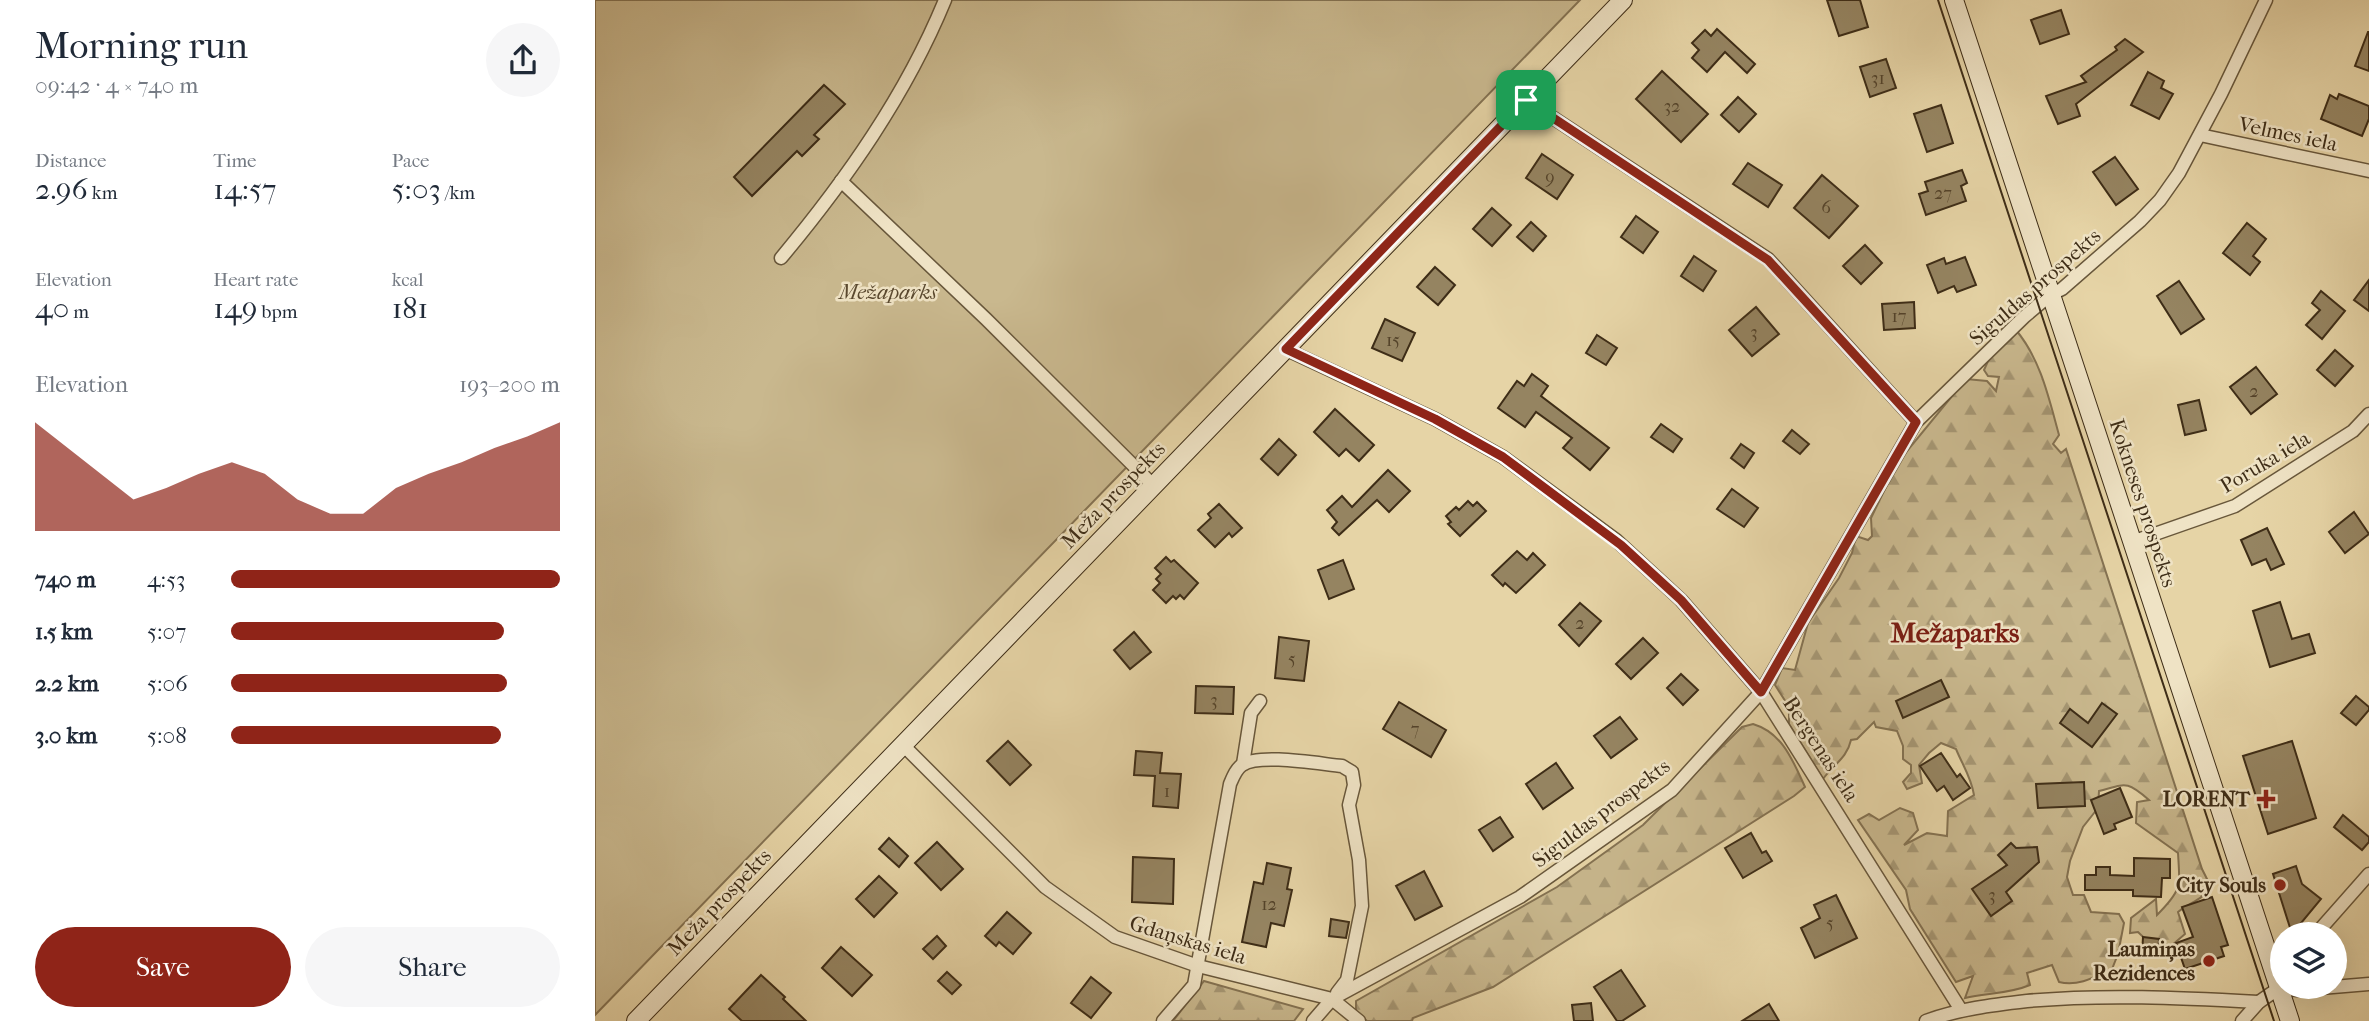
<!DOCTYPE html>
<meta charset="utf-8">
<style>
body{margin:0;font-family:"IM FELL French Canon",serif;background:#f6f6f7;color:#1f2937;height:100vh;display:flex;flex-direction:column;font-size:26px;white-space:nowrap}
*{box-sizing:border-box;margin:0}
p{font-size:23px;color:#747a83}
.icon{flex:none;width:38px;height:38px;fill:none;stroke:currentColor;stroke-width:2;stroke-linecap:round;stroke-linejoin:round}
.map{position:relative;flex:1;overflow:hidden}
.sheet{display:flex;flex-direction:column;background:#fff;width:595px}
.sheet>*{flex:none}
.buttons{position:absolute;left:1675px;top:922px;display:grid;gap:14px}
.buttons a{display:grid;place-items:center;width:77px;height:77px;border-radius:50%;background:#fff;box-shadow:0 7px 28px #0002;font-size:35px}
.pin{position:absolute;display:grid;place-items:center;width:60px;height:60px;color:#fff;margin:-30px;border-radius:14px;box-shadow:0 4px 10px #0006}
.round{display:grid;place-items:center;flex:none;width:74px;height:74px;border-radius:37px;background:#f6f6f7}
.overview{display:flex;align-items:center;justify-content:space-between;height:119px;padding:0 35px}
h1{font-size:38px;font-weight:600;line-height:52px}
.figures{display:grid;grid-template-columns:repeat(3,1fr);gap:10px;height:119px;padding:7px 35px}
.figures div{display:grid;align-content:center}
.figures b{font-size:30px;font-weight:600}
.figures small{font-size:19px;font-weight:400}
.figures p{font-size:19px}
.chart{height:196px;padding:14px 35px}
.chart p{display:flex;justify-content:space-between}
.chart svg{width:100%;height:126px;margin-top:7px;fill:#8f2418;opacity:.7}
.primary-button{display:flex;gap:14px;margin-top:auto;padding:14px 35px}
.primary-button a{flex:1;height:80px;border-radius:42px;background:#8f2418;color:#fff;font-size:28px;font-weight:600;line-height:80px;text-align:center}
.primary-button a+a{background:#f6f6f7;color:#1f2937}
ul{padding:0 35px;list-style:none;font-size:23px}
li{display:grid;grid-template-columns:112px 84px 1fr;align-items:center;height:52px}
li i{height:18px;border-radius:9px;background:#8f2418}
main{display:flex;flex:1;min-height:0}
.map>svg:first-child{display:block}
.forest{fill:url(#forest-firs);stroke:#847252;stroke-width:2}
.park{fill:#c9b88e;stroke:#847252;stroke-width:2}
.building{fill:#958461;stroke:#3e2d17;stroke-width:2}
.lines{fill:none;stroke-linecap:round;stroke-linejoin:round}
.street-casing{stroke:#68573b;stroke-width:15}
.secondary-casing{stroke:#3e2d17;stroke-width:20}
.street{stroke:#efe3c5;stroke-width:12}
.secondary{stroke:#efe3c5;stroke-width:18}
.tram{stroke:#3e2d17;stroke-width:2}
.route-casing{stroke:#fff;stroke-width:14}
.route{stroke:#8f2418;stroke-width:9}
.poi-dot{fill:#8f2418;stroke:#efe3c5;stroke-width:2.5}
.labels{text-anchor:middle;stroke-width:5;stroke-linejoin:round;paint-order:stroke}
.number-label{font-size:18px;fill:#54432a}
.street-label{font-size:21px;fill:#3e2d17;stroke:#efe3c5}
.park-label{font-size:21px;font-style:italic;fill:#5a492f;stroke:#efe3c5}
.poi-label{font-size:21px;font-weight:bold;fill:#3e2d17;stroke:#efe3c5;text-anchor:end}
.district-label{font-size:28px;font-weight:bold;fill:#7a1f14;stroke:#efe3c5}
</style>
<main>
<section class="sheet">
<div class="overview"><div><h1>Morning run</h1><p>09:42 · 4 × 740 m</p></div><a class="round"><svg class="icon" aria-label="share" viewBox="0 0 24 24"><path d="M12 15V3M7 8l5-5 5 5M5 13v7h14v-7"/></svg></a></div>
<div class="figures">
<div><p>Distance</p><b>2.96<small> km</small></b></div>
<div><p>Time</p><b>14:57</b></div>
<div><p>Pace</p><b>5:03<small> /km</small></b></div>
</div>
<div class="figures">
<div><p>Elevation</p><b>40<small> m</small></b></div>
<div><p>Heart rate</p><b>149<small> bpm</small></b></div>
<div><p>kcal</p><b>181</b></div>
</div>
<div class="chart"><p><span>Elevation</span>193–200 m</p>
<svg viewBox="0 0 160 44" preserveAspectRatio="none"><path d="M0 44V6L10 15L20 24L30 33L40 29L50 24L60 20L70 24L80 33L90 38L100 38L110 29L120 24L130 20L140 15L150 11L160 6V44z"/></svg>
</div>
<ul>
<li><b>740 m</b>4:53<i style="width:100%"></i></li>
<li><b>1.5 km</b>5:07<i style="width:83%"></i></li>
<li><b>2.2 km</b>5:06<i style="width:84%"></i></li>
<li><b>3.0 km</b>5:08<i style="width:82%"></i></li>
</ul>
<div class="primary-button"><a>Save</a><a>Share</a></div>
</section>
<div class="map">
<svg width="1774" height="1021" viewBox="0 0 1774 1021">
<defs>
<pattern id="forest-firs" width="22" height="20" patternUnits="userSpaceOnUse" patternTransform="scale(1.75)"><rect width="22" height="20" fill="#c9b88e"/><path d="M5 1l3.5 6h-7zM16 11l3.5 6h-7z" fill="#a59673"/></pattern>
</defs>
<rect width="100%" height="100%" fill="#e6d4a6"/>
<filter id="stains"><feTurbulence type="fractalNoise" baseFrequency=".00286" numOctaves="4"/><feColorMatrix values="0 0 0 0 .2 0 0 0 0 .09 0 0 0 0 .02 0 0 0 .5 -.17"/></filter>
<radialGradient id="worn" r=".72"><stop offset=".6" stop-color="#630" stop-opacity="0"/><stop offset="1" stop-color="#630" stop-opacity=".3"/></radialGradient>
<g class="forest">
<path d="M1421,330C1446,360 1454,399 1464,435L1458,444L1466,453L1471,449L1607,869L1616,887C1609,899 1594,903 1583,912L1590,934L1576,946H1570L1566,954L1543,932L1535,933L1536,918L1561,899L1562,915C1587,890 1585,887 1583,853L1541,823L1542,802L1554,800C1531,780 1531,784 1504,791L1503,808L1488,827L1475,861L1472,877L1478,895H1489L1496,912L1524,914L1529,923L1523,954L1517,969C1500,977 1483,987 1464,982L1457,965L1432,973L1435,985C1414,994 1392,993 1370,998L1378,976L1361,982L1315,909L1311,890L1263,820L1274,814L1284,820L1305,808L1318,813L1323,830L1309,845L1332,833L1352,836L1353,811L1379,795C1376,777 1368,766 1361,749L1346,743L1334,753L1324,765L1327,783L1312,789L1308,782L1316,773V765L1308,759V746L1302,731L1281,727L1279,722L1262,739L1256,740C1252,758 1239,764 1228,779L1194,724V707L1180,685L1187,668L1200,670L1213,623L1244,578L1257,553L1261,536L1273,540L1277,536L1276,518L1303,462L1371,379L1392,381L1401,391L1404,377L1393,376L1389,370L1394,359Z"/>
<path d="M1158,724C1188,733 1198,761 1210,787L1199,796L898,987L818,1018L817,1021H772L761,1012V1001L962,887L1048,825L1147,727Z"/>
<path d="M609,981L708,1009L699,1021H578Z"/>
</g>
<path class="park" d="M0,0H985L0,1015Z"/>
<g class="building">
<path d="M1232,0H1265L1273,27L1244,36Z"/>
<path d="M1466,10L1474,34L1445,44L1436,20Z"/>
<path d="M1122,29L1160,64L1152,73L1130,52L1112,72L1097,58L1104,50L1097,43L1110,30L1116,36Z"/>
<path d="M1773,32H1774V71L1760,66Z"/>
<path d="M1530,39L1548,52L1481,104L1485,116L1463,124L1451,96L1491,82L1486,76L1522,50L1520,47Z"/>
<path d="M1291,59L1301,88L1275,97L1265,67Z"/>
<path d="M1067,71L1113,114L1086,142L1041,99Z"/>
<path d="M1553,72L1569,81L1566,88L1578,94L1564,119L1536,105Z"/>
<path d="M229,85L250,104L219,135L224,139L207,156L202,151L157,196L139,177Z"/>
<path d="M1744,94L1774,106V119L1767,136L1726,119L1735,95L1742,99Z"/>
<path d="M1143,97L1161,114L1144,132L1126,115Z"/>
<path d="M1346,105L1358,143L1332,152L1319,114Z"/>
<path d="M947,154L978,175L962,199L931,178Z"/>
<path d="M1520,157L1543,189L1521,205L1498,172Z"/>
<path d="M1153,163L1187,185L1173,207L1138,184Z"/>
<path d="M1367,170L1372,183L1366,186L1371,201L1331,215L1324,194L1333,191L1330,182Z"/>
<path d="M1227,175L1263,206L1234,238L1199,208Z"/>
<path d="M897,208L916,225L897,246L878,229Z"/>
<path d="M1041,216L1063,232L1048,253L1026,237Z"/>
<path d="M936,222L951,236L938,251L922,237Z"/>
<path d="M1652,223L1671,239L1658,256L1665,262L1655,275L1628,253Z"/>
<path d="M1270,245L1287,263L1266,284L1248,266Z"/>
<path d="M1099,256L1121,271L1108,291L1086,276Z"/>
<path d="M1370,257L1381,285L1362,292L1359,286L1343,293L1332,265L1349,258L1351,264Z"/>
<path d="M840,267L860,285L843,305L822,287Z"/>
<path d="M1774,280V311L1759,300Z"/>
<path d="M1584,281L1609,319L1586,334L1562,296Z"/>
<path d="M1726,291L1750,311L1727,339L1711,325L1725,310L1717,303Z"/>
<path d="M1319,302L1320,328L1289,330L1287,304Z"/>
<path d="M1161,307L1184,334L1157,356L1134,330Z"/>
<path d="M790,319L820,333L807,361L777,348Z"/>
<path d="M1002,335L1022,348L1011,365L991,353Z"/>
<path d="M1740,350L1758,366L1740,386L1722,370Z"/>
<path d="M1661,367L1682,394L1656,414L1635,387Z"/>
<path d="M937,374L953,386L946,396L1014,448L995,470L968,448L977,438L941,412L930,427L903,408L922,381L929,386Z"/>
<path d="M1604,400L1611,430L1590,435L1583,405Z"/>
<path d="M740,409L779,445L764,461L751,449L744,456L719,432Z"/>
<path d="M1066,424L1087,439L1078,452L1056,437Z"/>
<path d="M1197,430L1214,444L1205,454L1188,441Z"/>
<path d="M684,439L701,455L683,475L666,459Z"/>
<path d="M1146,444L1159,453L1149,468L1136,458Z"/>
<path d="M793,470L815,491L794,512L782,500L744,535L737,528L742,522L732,510L747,496L757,507Z"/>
<path d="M1137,489L1163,508L1149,527L1122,509Z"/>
<path d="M873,501L878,506L882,502L891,511L865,536L853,524L856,522L851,516L861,507L864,510Z"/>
<path d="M624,504L647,528L637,537L634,533L620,547L603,530L616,518L613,514Z"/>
<path d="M1759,512L1774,534L1750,553L1734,532Z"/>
<path d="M1672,528L1689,564L1676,570L1671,559L1657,565L1646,540Z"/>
<path d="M922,551L932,560L938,553L950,565L921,593L910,583L908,586L897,575Z"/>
<path d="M571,557L576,562L579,560L603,583L589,599L585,595L581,599L578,596L571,603L558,590L565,583L561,579L566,574L560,568Z"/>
<path d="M748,560L759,589L734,599L723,570Z"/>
<path d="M1685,602L1697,639L1714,634L1720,653L1675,667L1658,611Z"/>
<path d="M985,603L1006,621L984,646L964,625Z"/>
<path d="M539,632L556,652L535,669L519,650Z"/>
<path d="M684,637L714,641L709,681L680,678Z"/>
<path d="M1048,638L1063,653L1036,679L1021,664Z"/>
<path d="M1086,674L1103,690L1088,705L1072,688Z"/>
<path d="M1346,680L1354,697L1308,718L1301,701Z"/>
<path d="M601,686L639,687L638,714L600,713Z"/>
<path d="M1761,696L1774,707V710L1761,725L1746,713Z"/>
<path d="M804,702L851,730L836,757L788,729Z"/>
<path d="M1507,703L1522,714L1497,747L1465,723L1475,709L1493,723Z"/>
<path d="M1025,717L1042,739L1016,758L999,736Z"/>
<path d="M413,741L436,765L415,785L392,761Z"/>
<path d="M1697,741L1721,818L1673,834L1648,756Z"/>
<path d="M541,751L567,753L565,773L586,774L583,808L558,806L560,776L539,775Z"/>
<path d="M1346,753L1362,777L1365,774L1375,788L1358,800L1349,786L1342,791L1325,766Z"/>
<path d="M961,763L978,788L948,809L931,784Z"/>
<path d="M1489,782L1490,806L1443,808L1441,784Z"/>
<path d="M1525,788L1537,817L1519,824L1521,829L1509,834L1496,800Z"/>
<path d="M1748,815L1774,837V842L1767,850L1739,827Z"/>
<path d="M905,817L918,837L898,851L884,830Z"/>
<path d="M1156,833L1167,853L1171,851L1177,861L1148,878L1130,848Z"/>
<path d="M294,838L313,856L304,867L284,849Z"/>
<path d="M342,842L368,869L346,890L320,863Z"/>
<path d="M1416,843L1421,848L1442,847L1444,862L1411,892L1417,901L1396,916L1377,889L1412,865L1403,855Z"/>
<path d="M538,857L579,859L578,904L537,902Z"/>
<path d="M1539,858L1575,859V878H1567L1566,897L1538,896V890H1490V875H1501V867H1515V875L1539,876Z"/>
<path d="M672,863L696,868L692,889L697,890L689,926L676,923L671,947L647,942L659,882L668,884Z"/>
<path d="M1701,866L1707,884L1726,899L1697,934L1678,874Z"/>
<path d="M829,871L847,906L820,920L801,886Z"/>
<path d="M284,876L302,893L279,917L261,899Z"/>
<path d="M1241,895L1262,938L1220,958L1206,928L1225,918L1219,905Z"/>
<path d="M1617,897L1633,945L1626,947L1629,956L1590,969L1581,943L1598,937L1587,907Z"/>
<path d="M412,912L436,933L418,954L404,942L401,946L390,936Z"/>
<path d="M736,919L754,922L751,938L734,936Z"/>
<path d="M342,936L351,946L338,959L328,949Z"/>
<path d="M1548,937L1564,939L1563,957L1547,955Z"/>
<path d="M246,947L277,975L257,996L227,968Z"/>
<path d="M1026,970L1050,1006L1027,1021H1022L999,987Z"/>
<path d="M352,972L366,985L357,994L343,981Z"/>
<path d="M166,975L190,997L188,999L211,1021H147L134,1009Z"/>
<path d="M496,977L516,993L496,1018L476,1003Z"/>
<path d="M996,1003L998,1021H979L977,1005Z"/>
<path d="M1174,1004L1184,1021H1147Z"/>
</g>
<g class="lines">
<defs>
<g id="street">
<path d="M931,100L1173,259L1321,422"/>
<path d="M1605,135L1774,171"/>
<path d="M246,181L391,319L559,486"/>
<path d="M186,258C251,180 311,95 350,0"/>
<path d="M690,349L840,419L908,457L1021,540L1086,600L1166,692L1366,1010"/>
<path d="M1537,542L1640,506L1758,431L1774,414"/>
<path d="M308,745L450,887L520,937L603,966L737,999L764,1021"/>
<path d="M648,764L656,713L665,701"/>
<path d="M1721,934L1774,874"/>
<path d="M1684,988L1702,990L1774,984"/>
<path d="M568,1021L599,985L635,784C638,777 641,769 647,765C664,753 725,764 747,766L757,772L759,785L754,805L764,860L767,906L752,980L742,993"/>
<path d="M718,1021L737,999L925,897L1077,790L1166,692L1321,422L1429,317L1455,295L1467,289L1545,221L1565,200L1584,173L1626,94L1671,0"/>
<path d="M1331,1021C1364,1009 1397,1005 1432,1001C1509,994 1586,998 1664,1002"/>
<path d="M1647,1021L1664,1002L1684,988L1687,981"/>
</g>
<g id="secondary">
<path d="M1359,0L1695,1021"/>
<path d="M41,1021L1028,0"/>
</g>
</defs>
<use href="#street" class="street-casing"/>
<use href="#secondary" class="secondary-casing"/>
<use href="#street" class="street"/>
<use href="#secondary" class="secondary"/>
<path class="tram" d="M1343,0L1679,1021"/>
</g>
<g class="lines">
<defs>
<path id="route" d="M931,100L1173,260L1321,422L1166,692L1086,600L1026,545L908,457L840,419L691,349Z"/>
</defs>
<use href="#route" class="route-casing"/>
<use href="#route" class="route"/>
</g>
<g class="poi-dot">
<path d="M1667.5 788.5h7v7h7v7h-7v7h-7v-7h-7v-7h7z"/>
<circle cx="1685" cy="885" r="7"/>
<circle cx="1614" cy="961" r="7"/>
</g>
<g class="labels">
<g class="number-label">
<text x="1283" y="84">31</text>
<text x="1077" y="112">32</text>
<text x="955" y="183">9</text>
<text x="1348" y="199">27</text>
<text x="1231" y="213">6</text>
<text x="1304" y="322">17</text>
<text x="1159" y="338">3</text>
<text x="798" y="346">15</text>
<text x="1659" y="397">2</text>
<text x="985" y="629">2</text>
<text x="697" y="665">5</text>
<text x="619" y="706">3</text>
<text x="820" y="735">7</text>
<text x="572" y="797">1</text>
<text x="1397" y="901">3</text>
<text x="674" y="910">12</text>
<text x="1235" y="929">5</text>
</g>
<g class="street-label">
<text transform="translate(1693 134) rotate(12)" y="7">Velmes iela</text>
<text transform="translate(1440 287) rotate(-41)" y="7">Siguldas prospekts</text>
<text transform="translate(1670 462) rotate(-31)" y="7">Poruka iela</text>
<text transform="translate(518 495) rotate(-46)" y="7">Meža prospekts</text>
<text transform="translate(1548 503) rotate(72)" y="7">Kokneses prospekts</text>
<text transform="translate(1226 749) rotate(57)" y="7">Bergenas iela</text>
<text transform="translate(1006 813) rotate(-37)" y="7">Siguldas prospekts</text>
<text transform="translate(124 902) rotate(-46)" y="7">Meža prospekts</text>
<text transform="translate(593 940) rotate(17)" y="7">Gdaņskas iela</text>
</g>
<g class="park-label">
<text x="293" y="299">Mežaparks</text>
</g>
<g class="poi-label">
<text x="1655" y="806">LORENT</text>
<text x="1671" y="892">City Souls</text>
<text x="1600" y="956">Laumiņas<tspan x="1600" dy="24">Rezidences</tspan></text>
</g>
<g class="district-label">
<text x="1360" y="642">Mežaparks</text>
</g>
</g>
<rect width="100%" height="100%" filter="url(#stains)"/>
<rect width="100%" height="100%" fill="url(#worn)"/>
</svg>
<div class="buttons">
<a><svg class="icon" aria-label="layers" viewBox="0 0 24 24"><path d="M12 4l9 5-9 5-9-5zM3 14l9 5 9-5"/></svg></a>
</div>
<div class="pin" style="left:931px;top:100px;background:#1e9e55"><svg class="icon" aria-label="arrive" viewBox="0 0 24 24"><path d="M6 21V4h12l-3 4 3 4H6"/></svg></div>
</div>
</main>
